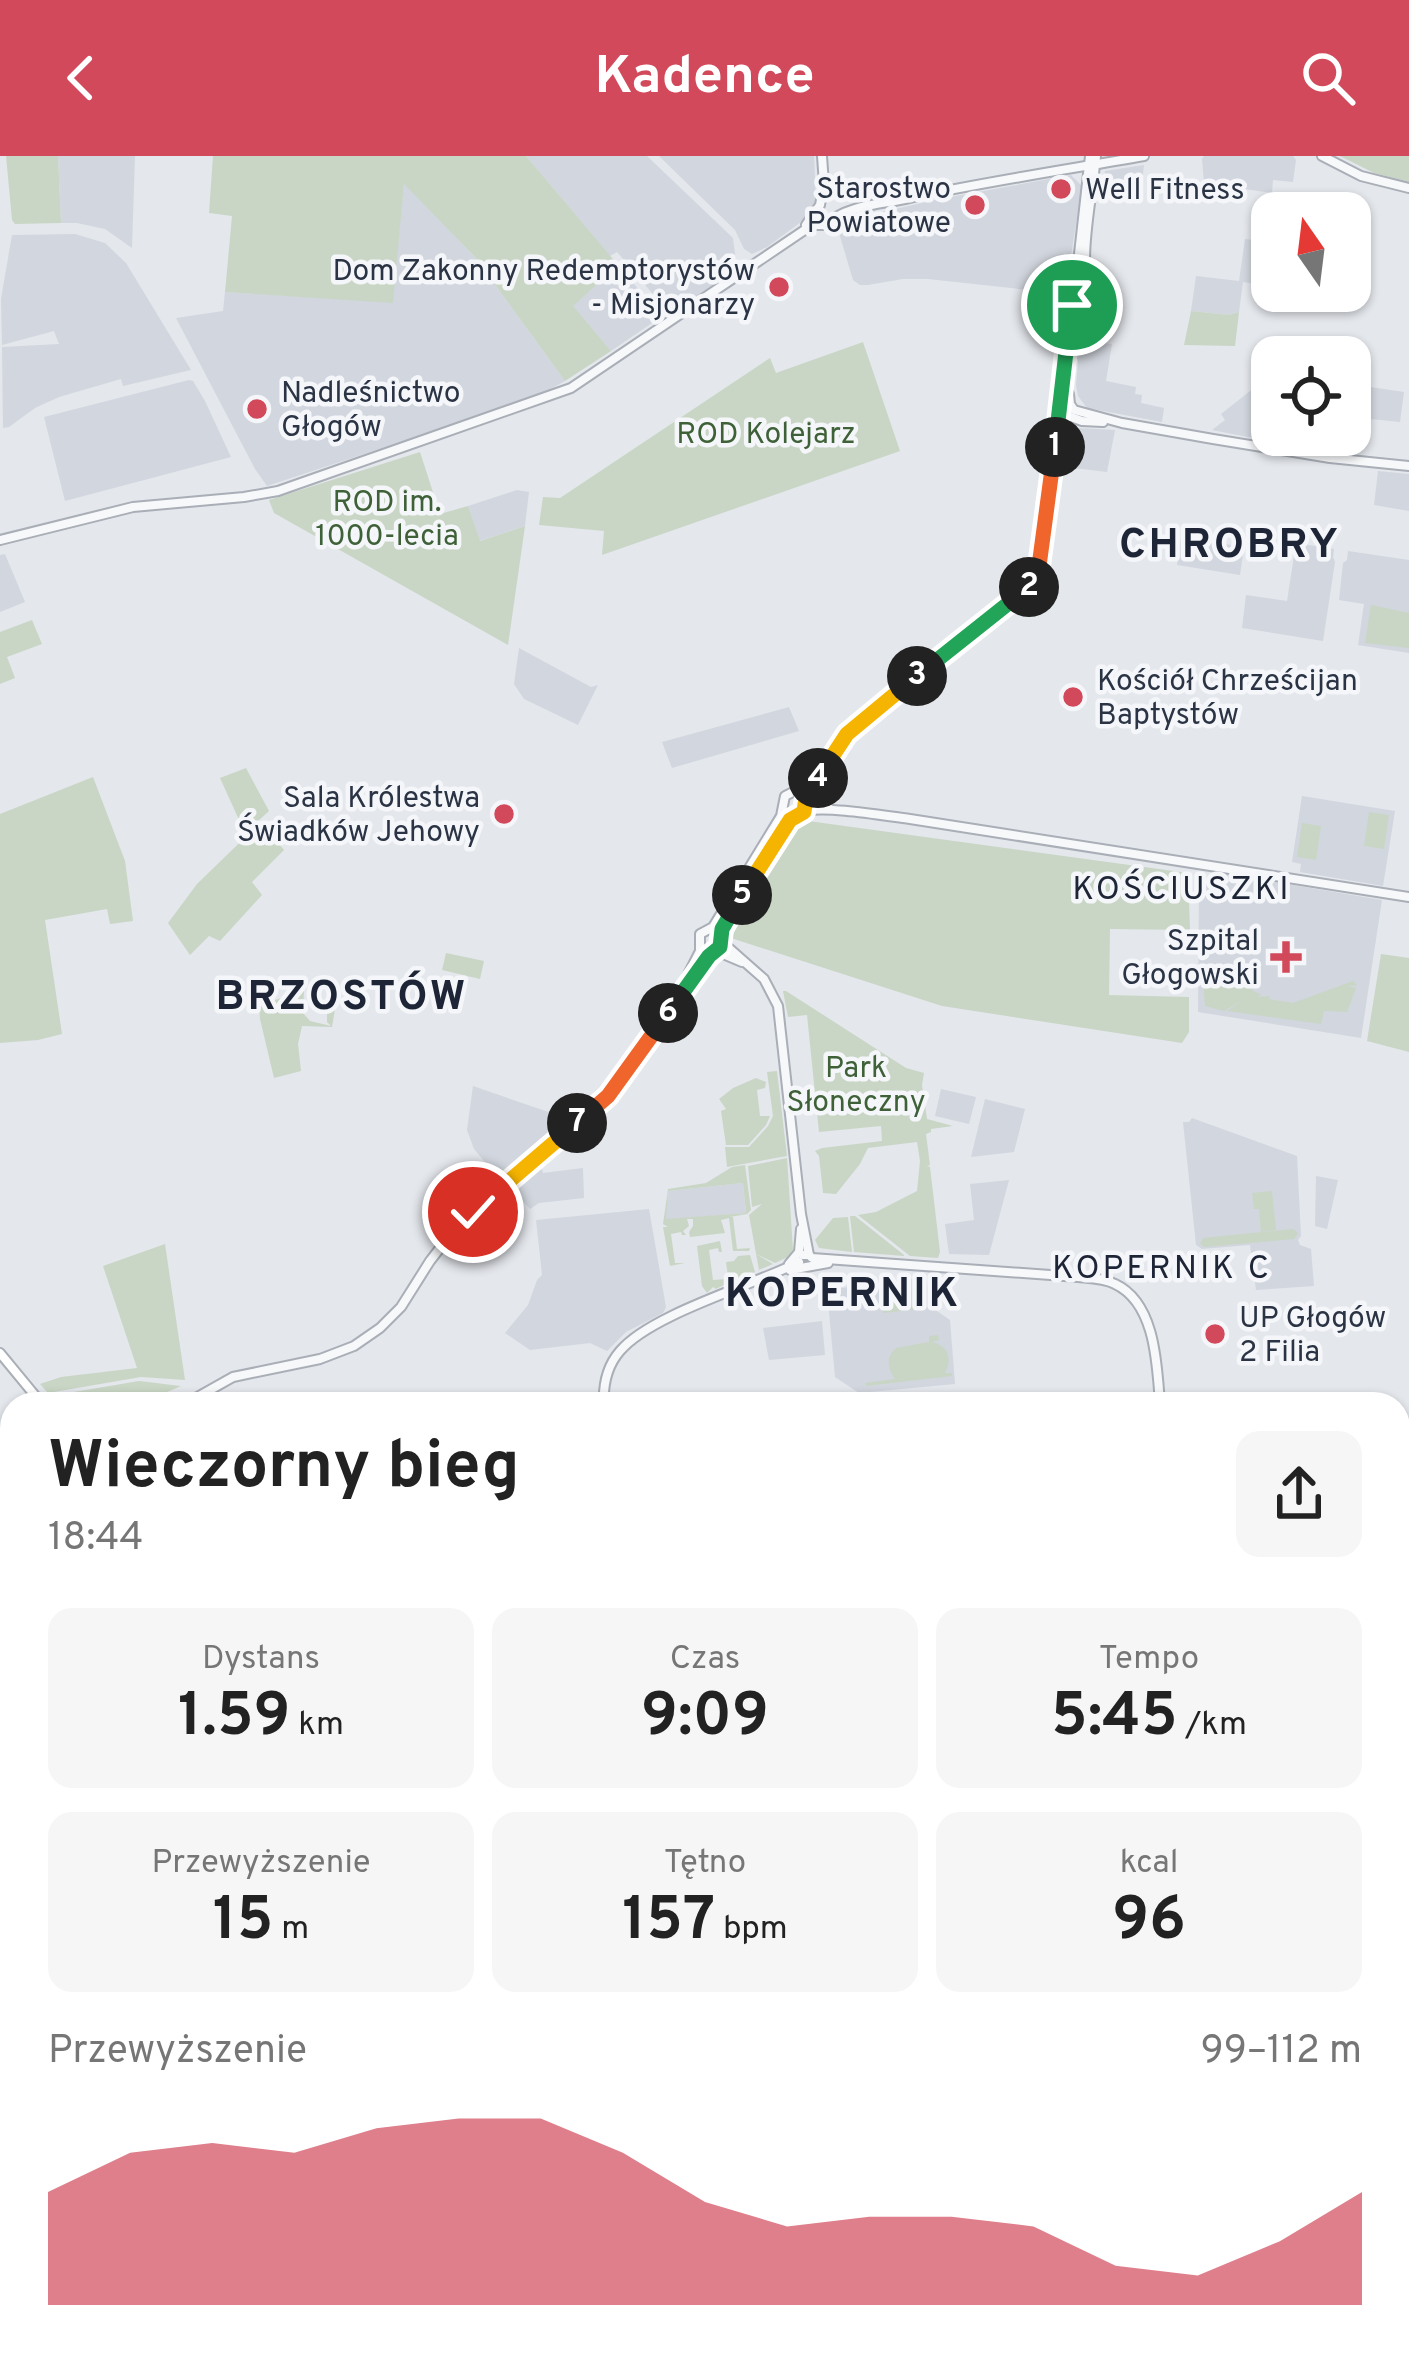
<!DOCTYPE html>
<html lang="pl">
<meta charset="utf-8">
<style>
body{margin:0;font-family:Overpass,sans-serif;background:#f6f6f6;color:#222;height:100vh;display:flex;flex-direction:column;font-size:45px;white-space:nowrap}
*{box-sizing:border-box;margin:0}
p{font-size:39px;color:#767676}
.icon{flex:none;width:66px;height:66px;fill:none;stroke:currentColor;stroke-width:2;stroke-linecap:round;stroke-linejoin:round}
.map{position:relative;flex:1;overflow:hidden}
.side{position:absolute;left:0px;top:1236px;width:1410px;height:975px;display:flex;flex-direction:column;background:#fff;border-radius:36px 36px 0 0;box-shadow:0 3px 9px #0004}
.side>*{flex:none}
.needle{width:78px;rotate:346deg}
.controls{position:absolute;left:1251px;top:36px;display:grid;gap:24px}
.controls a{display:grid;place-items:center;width:120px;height:120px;border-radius:24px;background:#fff;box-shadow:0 3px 9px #0004;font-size:60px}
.pin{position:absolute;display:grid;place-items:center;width:102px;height:102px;color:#fff;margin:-51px;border:6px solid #fff;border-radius:50%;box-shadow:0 3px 12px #0007}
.km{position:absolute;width:60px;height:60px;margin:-30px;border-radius:50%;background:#222;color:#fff;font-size:33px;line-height:60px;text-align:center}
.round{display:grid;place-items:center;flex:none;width:126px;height:126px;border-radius:24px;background:#f6f6f6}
.head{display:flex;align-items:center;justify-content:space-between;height:204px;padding:0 48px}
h1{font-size:66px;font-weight:700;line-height:90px}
.figures{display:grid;grid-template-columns:repeat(3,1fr);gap:18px;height:204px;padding:12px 48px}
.figures div{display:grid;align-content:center;border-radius:24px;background:#f6f6f6;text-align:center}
.figures b{font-size:60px;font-weight:700}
.figures small{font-size:33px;font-weight:400}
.figures p{font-size:33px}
.chart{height:336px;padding:24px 48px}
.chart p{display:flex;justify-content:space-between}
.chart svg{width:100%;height:216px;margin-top:12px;fill:#d1495b;opacity:.7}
header{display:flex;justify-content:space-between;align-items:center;height:156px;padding:0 48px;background:#d1495b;color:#fff;font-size:54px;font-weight:700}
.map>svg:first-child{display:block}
.built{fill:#d2d6de}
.green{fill:#c9d6c5;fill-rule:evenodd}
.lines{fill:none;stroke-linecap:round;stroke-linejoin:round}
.stream{stroke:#9fb4cc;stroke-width:3}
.tertiary-casing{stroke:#a9aeb7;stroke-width:12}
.secondary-casing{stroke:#a9aeb7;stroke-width:12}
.primary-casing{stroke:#a3abb8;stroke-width:15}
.tertiary{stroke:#f7f8fa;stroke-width:8}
.secondary{stroke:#fff;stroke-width:8}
.primary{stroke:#fff;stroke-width:10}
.split-1-casing{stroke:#fff;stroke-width:24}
.split-2-casing{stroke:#fff;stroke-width:24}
.split-3-casing{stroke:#fff;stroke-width:24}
.split-4-casing{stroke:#fff;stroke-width:24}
.split-5-casing{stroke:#fff;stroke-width:24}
.split-6-casing{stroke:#fff;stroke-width:24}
.split-7-casing{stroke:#fff;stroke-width:24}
.split-8-casing{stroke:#fff;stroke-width:24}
.split-1{stroke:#22a559;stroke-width:15}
.split-2{stroke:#f0652b;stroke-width:15}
.split-3{stroke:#22a559;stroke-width:15}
.split-4{stroke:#f5b400;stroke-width:15}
.split-5{stroke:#f5b400;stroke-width:15}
.split-6{stroke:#22a559;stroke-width:15}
.split-7{stroke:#f0652b;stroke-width:15}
.split-8{stroke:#f5b400;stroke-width:15}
.poi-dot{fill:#d1495b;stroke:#f4f6f9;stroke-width:4.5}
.labels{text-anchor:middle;stroke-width:9;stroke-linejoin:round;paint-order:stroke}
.poi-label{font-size:30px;fill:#2b3445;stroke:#f4f6f9;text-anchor:end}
.park-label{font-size:30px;fill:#3f6138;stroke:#f4f6f9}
.neighbourhood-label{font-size:33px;letter-spacing:3px;fill:#1d2536;stroke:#f4f6f9}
.district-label{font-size:42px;font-weight:bold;letter-spacing:3px;fill:#1d2536;stroke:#f4f6f9}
</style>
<header><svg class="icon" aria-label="back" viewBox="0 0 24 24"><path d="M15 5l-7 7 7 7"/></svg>Kadence<svg class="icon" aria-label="search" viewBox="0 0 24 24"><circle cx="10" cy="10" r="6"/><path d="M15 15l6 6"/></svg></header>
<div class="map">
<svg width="1409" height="2209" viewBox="0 0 1409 2209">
<rect width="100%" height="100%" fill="#e4e7ec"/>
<g class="built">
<path d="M58,0H135L132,92L105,73L77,67H61Z"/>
<path d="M526,0H647L733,82L737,113L670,158L617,96L610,100Z"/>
<path d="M659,0H814L816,45L805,63L767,91L752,98L744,93L735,74Z"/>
<path d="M1204,0H1293L1296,4L1293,26L1273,24L1272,37L1204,27L1202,3Z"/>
<path d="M1144,9L1141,34L1122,31L1121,38L1102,35L1105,15Z"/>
<path d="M1071,19L1082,30L1065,138L928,123H903L868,129H860L853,124L839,77L847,64L939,43Z"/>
<path d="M404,27L475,101L565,225L547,235L467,264L267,330L255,313L176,162L223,155L225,136L392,146Z"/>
<path d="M75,78L105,87L126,107L191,214L123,230L121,223L59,241L35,252L9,271L3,272L2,191L59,188L54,175L2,189L1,143L12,79Z"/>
<path d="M1245,83L1272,87V130L1243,126L1239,156L1229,159L1191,155L1196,120L1239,125Z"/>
<path d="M618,109L659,158L658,163L611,195L572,150Z"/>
<path d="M1080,184L1112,188L1106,225L1136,231L1135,238L1142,239L1141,247L1164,252L1162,266L1087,252L1078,240L1076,229Z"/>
<path d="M1271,209L1272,248L1269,250L1266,266L1272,268L1273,286L1212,274L1225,264L1221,258L1269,220Z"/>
<path d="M189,224L193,225L205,245L231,301L65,345L44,261Z"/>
<path d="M1350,228L1404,236L1400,266L1350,261Z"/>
<path d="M1079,272L1115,274L1107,316L1065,311L1070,281Z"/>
<path d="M1378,315L1409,318V355L1374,349Z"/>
<path d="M517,334L529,336L525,370L479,385L468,350Z"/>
<path d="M1181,381L1244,391L1240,419L1177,409Z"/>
<path d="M1296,387L1334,393L1333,401L1335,406L1323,485L1242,472L1246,439L1287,445Z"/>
<path d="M1348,395L1409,404V497L1358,489L1364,448L1339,444L1343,407L1347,404Z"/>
<path d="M5,398L25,446L0,456V399Z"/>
<path d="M519,492L591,531L598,529L578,569L524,543L514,528Z"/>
<path d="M789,551L799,575L672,612L662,586Z"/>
<path d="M1302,640L1395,655L1383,730L1300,716L1301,708L1292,706Z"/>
<path d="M1215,716L1382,744L1361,882L1198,856L1199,729L1213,724Z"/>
<path d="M473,930L522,947L566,962L503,1016L496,1019L474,993L467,974Z"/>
<path d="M941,933L976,941L969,968L935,960Z"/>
<path d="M985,943L1025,953L1014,996L971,1001Z"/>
<path d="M1192,962L1297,1000L1301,1080L1298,1084L1300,1089L1311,1093L1314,1130L1256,1134L1250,1089L1202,1093L1196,1089L1183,966H1189Z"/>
<path d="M541,1010L543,1017L583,1012L584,1042L539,1047L530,1053L513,1034Z"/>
<path d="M1316,1020L1338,1024L1327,1073L1315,1070Z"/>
<path d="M1009,1024L989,1099L949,1098L945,1068L974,1064L970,1028Z"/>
<path d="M743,1027L746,1057L665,1064L668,1035Z"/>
<path d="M649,1053L666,1151L663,1157L626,1176L607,1195L590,1187L530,1194L505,1177L528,1149L537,1124L542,1119L536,1064Z"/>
<path d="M907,1123H926L934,1153L950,1164L955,1228L859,1237L835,1221L827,1134Z"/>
<path d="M822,1165L825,1199L769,1204L763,1172Z"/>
<path d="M1409,1323V1405L1398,1404V1324Z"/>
<path d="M793,2199H854L859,2209H782Z"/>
</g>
<g class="green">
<path d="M6,0H58L61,67L15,68L12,64Z"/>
<path d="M213,0H526L618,109L573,150L611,195L565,225L475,101L404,28L393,147L225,136L232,60L209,57Z"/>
<path d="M1340,0H1409V26L1374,17Z"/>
<path d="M1191,155L1229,159L1239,156L1235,190L1184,189Z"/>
<path d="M863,186L900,295L602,399L604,375L539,369L543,341L560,342L770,202L776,217Z"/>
<path d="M420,296L440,358L468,350L480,385L525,370L508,489L274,357L269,344Z"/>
<path d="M1371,449L1409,457V492L1365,487Z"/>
<path d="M32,464L42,488L7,501L15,522L0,528V476Z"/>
<path d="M246,612L269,655L245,677L220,622Z"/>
<path d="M93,621L125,705L133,765L110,768L107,753L45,764L62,878L38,884L0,887V658Z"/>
<path d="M1369,656L1389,659L1384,693L1364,690Z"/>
<path d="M801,664L1188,717L1190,774L1110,773L1109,839L1189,841V876L1182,887L942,850L731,782L769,710Z"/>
<path d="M261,666L284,694L252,726L262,739L220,785L209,780L190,799L168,767L197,728Z"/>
<path d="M1302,667L1321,670L1316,704L1297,701Z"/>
<path d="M446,797L484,805L480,823L442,814Z"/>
<path d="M1381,798L1409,802V896L1367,885Z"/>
<path d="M1203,808L1222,813V820H1226V814C1241,819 1247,835 1261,838L1258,841L1270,840L1269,843L1293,847L1353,825L1357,829L1348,830L1356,832L1347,856L1324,855L1321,868L1227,855L1243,844L1224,855L1205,850L1203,824L1215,825L1204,821Z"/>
<path d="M304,835L303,857L310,865L331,870L327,866V847L310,840L336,847L332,871L302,870L298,888L301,915L274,922L260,863L259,849Z"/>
<path d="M783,835H786L906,912L924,917L922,929L927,963L953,970L931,973V976L926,978L930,1009L927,1010L930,1011L940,1096L938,1102L910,1100L858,1059L876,1056L917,1035L920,1005L917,986L868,992L860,1008L836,1038L823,1037L819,1000L815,995L822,992L882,985L881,970L819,976L807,859L788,861Z"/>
<path d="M777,915L787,1000L727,1011L725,991H749L768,970L773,960L767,916Z"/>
<path d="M756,922L766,926L765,932L757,934L760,960H770L766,969L748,989H726L721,955L726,953L719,943L733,932Z"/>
<path d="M787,1002L793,1094L788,1101L775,1107L756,1098L773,1108L759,1114L749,1059L762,1048L752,1051L748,1010Z"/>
<path d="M745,1009L751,1054L747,1058L730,1061H733L737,1093L750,1092L749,1095H733L729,1062L721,1064L725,1077L690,1081L689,1076L693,1070V1063H687L689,1070L683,1075L686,1079H682L681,1076L671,1078L675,1107H685L670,1110L663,1071H668L663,1068L668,1033L706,1027L732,1011ZM743,1027L746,1057L666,1063L668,1035Z"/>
<path d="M1272,1035L1276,1074L1261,1076L1259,1053H1254L1252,1037Z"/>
<path d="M855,1060L904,1099V1100L854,1096L850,1060Z"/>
<path d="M848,1061L852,1096L819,1092L815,1084L833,1062Z"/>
<path d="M1293,1073L1298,1077L1294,1083L1205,1091L1200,1088L1203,1082Z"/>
<path d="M720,1085L722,1096H719L718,1092L709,1094L713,1124L726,1123V1128L716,1133L713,1131L707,1137L702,1130L697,1090Z"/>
<path d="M165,1088L185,1224L141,1221L48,1237L40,1228L61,1221L137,1212L103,1110Z"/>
<path d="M750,1099L755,1116L729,1128L726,1106L734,1105L738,1100Z"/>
<path d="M916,1134L918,1153L883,1157L881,1138Z"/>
<path d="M938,1179L939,1184L932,1186C948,1190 953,1202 945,1217H952V1220L866,1230L865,1227L895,1223C888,1212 885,1202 896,1192L929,1186V1180Z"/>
<path d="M139,1225L181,1230L165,1237L154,1246L128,1239L121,1248H58L50,1240Z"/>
<path d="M1398,1404L1409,1405V1528L1398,1526Z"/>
<path d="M698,2199H729L730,2209H650Z"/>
</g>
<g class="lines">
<g class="stream">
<path d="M47,1246L49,1248"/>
<path d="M0,1328L12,1324"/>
<path d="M0,1340L12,1336"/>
</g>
<defs>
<g id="tertiary">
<path d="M822,0L824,28"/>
<path d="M1322,0L1361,20L1409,32"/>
<path d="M806,69L820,49L824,28"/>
<path d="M1069,238L1070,248L1074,254L1122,267L1213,283L1330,302L1409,310"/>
<path d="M1065,259L1082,265L1103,266"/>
<path d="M1058,296C1070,248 1063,189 1092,150C1076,109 1092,45 1096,0"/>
<path d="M0,384L133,351L244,341L278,335L571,232L812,69H826C844,50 880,48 905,43C984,26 1064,14 1144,0"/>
<path d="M813,632L817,645L830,653"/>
<path d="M805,643L846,579"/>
<path d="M721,781L724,770C737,747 783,660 805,655C829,650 885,660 910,663L1409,741"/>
<path d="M722,786L764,823L778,850L801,1058L809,1099"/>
<path d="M716,795L742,806"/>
<path d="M680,839L712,797"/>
<path d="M803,1099H809L812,1102L1078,1121C1090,1122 1104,1122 1115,1128C1156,1147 1157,1210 1160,1248"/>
<path d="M789,1108L799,1096L801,1073"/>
<path d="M790,1114L828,1107"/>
<path d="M185,1248L233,1221L320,1203L354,1190L380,1172L401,1151L430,1105L454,1074L600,948L615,932L675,844L700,795V778L713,771L781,660L785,640L799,633L839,583L1023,437L1035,423L1039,410L1064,214L1074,163L1072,148L1078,133L1079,98L1090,0"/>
<path d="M604,1248C603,1229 607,1210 620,1195C651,1158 754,1129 799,1106"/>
<path d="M1398,1905L1409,1911"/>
</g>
<path id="secondary" d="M0,1197L42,1248"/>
<g id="primary">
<path d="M1398,1312L1409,1311"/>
<path d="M0,1335L12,1330"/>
</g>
</defs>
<use href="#tertiary" class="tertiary-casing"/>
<use href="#secondary" class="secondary-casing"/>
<use href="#primary" class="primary-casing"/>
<use href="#tertiary" class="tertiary"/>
<use href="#secondary" class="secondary"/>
<use href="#primary" class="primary"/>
</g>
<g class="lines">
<defs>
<path id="split-1" d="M1055,291L1066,196L1074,160L1072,149"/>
<path id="split-2" d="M1029,431L1039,410L1055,291"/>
<path id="split-3" d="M917,520L1029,431"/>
<path id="split-4" d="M818,622L847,578L917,520"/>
<path id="split-5" d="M742,739L790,664L804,656L806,641L818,622"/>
<path id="split-6" d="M668,857L709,800L720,791L722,773L742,739"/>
<path id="split-7" d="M577,967L608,940L668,857"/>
<path id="split-8" d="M473,1056L577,967"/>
</defs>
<use href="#split-1" class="split-1-casing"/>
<use href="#split-2" class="split-2-casing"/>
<use href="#split-3" class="split-3-casing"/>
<use href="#split-4" class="split-4-casing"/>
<use href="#split-5" class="split-5-casing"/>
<use href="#split-6" class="split-6-casing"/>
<use href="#split-7" class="split-7-casing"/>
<use href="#split-8" class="split-8-casing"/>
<use href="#split-1" class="split-1"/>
<use href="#split-2" class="split-2"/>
<use href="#split-3" class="split-3"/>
<use href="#split-4" class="split-4"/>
<use href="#split-5" class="split-5"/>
<use href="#split-6" class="split-6"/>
<use href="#split-7" class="split-7"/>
<use href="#split-8" class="split-8"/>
</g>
<g class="poi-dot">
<circle cx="1061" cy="33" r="12"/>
<circle cx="975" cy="49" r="12"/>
<circle cx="779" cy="131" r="12"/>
<circle cx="257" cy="253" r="12"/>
<circle cx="1073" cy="541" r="12"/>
<circle cx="504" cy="658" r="12"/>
<path d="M1280 783h12v12h12v12h-12v12h-12v-12h-12v-12h12z"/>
<circle cx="1215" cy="1178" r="12"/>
</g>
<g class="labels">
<g class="poi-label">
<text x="951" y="42">Starostwo<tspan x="951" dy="34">Powiatowe</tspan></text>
<text x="1085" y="43" text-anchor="start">Well Fitness</text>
<text x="755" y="124">Dom Zakonny Redemptorystów<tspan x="755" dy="34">- Misjonarzy</tspan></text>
<text x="281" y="246" text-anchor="start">Nadleśnictwo<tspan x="281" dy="34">Głogów</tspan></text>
<text x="1097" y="534" text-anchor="start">Kościół Chrześcijan<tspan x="1097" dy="34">Baptystów</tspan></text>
<text x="480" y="651">Sala Królestwa<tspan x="480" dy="34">Świadków Jehowy</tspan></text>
<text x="1259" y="794">Szpital<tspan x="1259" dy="34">Głogowski</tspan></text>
<text x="1239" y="1171" text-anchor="start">UP Głogów<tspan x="1239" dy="34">2 Filia</tspan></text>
</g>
<g class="park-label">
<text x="766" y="287">ROD Kolejarz</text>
<text x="387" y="355">ROD im.<tspan x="387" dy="34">1000-lecia</tspan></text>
<text x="856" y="921">Park<tspan x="856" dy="34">Słoneczny</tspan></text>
</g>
<g class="neighbourhood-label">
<text x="1182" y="743">KOŚCIUSZKI</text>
<text x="1162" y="1122">KOPERNIK C</text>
</g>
<g class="district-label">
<text x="1230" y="401">CHROBRY</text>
<text x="342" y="853">BRZOSTÓW</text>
<text x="843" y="1150">KOPERNIK</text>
</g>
</g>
</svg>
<div class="controls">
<a><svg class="needle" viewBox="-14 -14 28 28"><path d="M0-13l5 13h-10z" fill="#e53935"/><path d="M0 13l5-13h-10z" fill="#767676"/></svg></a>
<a><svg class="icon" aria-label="locate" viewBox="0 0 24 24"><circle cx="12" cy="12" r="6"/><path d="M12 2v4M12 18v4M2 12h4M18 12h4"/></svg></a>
</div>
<div class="pin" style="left:1072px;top:149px;background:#1e9e55"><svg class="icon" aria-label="arrive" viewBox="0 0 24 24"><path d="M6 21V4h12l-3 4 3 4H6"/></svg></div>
<div class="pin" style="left:473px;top:1056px;background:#d93025"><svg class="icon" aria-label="check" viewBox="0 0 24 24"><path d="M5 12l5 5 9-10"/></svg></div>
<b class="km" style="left:1055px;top:291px">1</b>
<b class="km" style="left:1029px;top:431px">2</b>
<b class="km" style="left:917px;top:520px">3</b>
<b class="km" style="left:818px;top:622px">4</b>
<b class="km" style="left:742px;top:739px">5</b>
<b class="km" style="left:668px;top:857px">6</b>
<b class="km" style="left:577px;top:967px">7</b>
<section class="side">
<div class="head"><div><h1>Wieczorny bieg</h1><p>18:44</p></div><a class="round"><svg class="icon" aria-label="share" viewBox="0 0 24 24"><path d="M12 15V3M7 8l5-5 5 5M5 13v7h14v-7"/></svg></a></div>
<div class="figures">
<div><p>Dystans</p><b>1.59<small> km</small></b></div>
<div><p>Czas</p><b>9:09</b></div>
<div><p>Tempo</p><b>5:45<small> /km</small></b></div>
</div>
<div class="figures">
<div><p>Przewyższenie</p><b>15<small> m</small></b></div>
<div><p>Tętno</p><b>157<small> bpm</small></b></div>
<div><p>kcal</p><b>96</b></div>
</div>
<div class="chart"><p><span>Przewyższenie</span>99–112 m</p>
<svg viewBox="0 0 160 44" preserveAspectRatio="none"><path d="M0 44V21L10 13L20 11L30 13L40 8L50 6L60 6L70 13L80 23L90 28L100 26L110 26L120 28L130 36L140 38L150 31L160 21V44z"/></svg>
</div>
</section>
</div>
